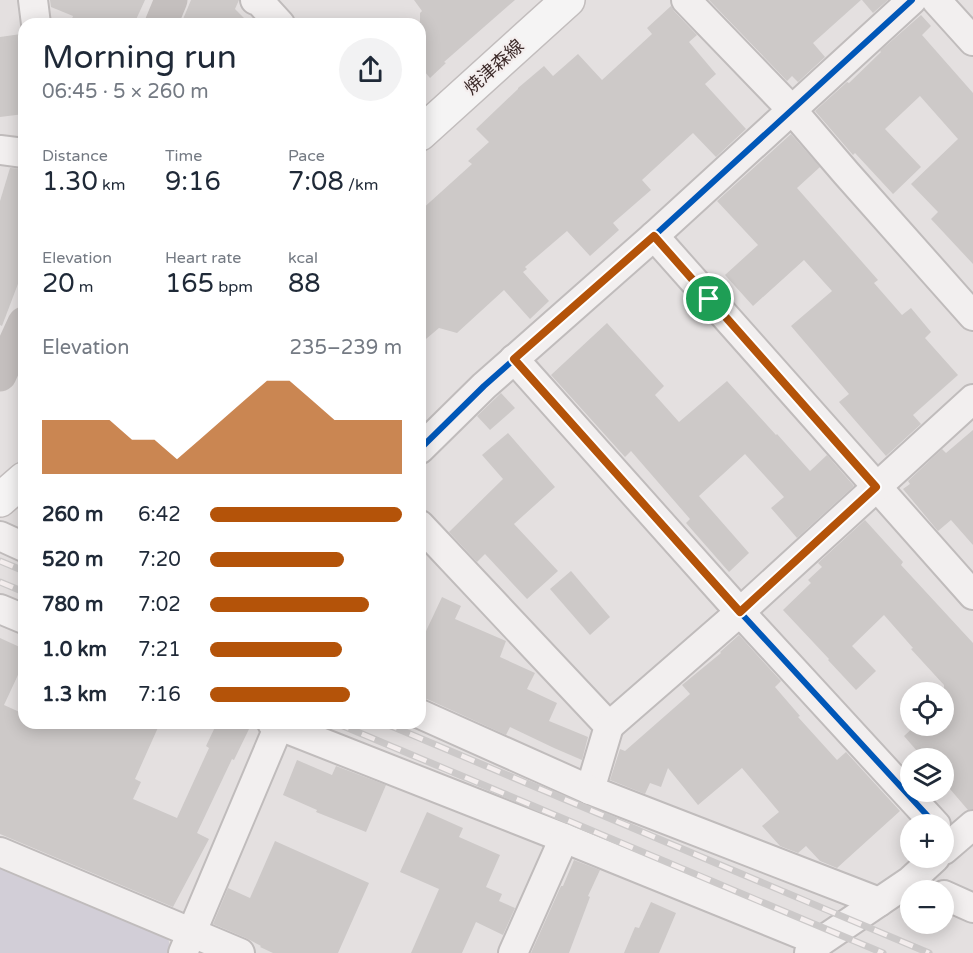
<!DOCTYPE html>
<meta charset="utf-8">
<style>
body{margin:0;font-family:"Varela Round","Noto Sans JP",sans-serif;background:#f2f2f3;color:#1f2937;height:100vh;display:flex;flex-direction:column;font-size:22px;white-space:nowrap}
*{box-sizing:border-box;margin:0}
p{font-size:20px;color:#747a83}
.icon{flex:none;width:33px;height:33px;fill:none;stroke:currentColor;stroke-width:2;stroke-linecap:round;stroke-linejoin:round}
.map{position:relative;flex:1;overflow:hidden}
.panel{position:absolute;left:18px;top:18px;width:408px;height:711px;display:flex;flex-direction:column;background:#fff;border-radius:18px;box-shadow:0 3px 15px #0003}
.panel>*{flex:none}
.buttons{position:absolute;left:900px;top:682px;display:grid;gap:12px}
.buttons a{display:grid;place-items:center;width:54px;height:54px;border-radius:50%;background:#fff;box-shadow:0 3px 15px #0003;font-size:30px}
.pin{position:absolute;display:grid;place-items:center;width:51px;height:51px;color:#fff;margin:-26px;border:3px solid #fff;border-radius:50%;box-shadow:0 2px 6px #0007}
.round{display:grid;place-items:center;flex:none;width:63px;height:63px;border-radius:32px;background:#f2f2f3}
.head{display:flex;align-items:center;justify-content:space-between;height:102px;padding:0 24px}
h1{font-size:33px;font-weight:600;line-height:45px}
.stats{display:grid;grid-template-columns:repeat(3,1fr);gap:9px;height:102px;padding:6px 24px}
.stats div{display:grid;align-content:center}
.stats b{font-size:26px;font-weight:600}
.stats small{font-size:16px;font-weight:400}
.stats p{font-size:16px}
.chart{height:168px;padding:12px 24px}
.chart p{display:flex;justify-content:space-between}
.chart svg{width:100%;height:108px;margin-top:6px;fill:#b45309;opacity:.7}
ul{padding:0 24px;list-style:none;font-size:20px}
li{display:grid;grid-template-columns:96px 72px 1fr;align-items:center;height:45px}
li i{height:15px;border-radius:8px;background:#b45309}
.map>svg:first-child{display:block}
.green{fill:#d2ced7}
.building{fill:#cdc9c8}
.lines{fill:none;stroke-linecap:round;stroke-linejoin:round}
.street-casing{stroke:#c0bcbc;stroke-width:32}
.primary-casing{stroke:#c2bdbd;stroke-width:36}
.street{stroke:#f2efef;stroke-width:28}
.secondary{stroke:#c4bfbe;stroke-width:33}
.primary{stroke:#f5f4f4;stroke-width:33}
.rail-casing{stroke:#ccc9c9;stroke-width:7}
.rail{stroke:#f4eeee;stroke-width:4.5;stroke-dasharray:14;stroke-linecap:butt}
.cycleway-casing{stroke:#f4eeee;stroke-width:10}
.cycleway{stroke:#0057b8;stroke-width:6}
.route-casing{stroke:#fff;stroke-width:12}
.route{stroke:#b45309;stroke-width:8}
.labels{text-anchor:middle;stroke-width:4.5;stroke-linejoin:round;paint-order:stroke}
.street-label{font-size:18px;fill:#3c2a29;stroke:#f4eeee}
</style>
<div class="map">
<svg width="973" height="953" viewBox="0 0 973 953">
<rect width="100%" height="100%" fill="#e4e0e0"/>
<path class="green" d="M0,867L168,938L171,950L170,953H0Z"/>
<g class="building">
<path d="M50,0H145L134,24H70L73,16L51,7Z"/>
<path d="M191,0H239L235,9L250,24H181Z"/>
<path d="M414,0H515L444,62L446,63L430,78L420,66V13L422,11Z"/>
<path d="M709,0H861L813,43L825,57L798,82L792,76L787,81Z"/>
<path d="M862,0H888L873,13Z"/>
<path d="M671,6L674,11L697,35L689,42L716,74L705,84L746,129L716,157L693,133L642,180L651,190L613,223L619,230L590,256L567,231L525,267L527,269L523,272L549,301L530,319L504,290L457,333L439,328L420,344V211L472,164L468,161L489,142L476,129L518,89V88L544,66L553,76L578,54L602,80L652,34L647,28Z"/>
<path d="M921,15L931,26L922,35L973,93V264L931,219L938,212L911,184L958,139L920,96L885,129L921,167L893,194L855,153L853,155L815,111L847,82L849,83L881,52L880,51Z"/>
<path d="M21,34L24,62V114L0,117V37Z"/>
<path d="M791,134L820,167L797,188L878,280L874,283L902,315L911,308L931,332L925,338L958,375L913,415L921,424L886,456L839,402L849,394L791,326L832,291L804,260L753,306L725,275L758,245L717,201Z"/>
<path d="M10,168L24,169V268L2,326L0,325V201Z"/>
<path d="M607,323L664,386L655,395L679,422L727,381L776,435L777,434L810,471L827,455L854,486L797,538L771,508L784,497L745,454L699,496L749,553L729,572L686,523L690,519L631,451L625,457L551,375Z"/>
<path d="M501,393L515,408L490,430L477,416Z"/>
<path d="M973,430V545L951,520L938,531L903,489L910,484L908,481L942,449L946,453Z"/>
<path d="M508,433L555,487L514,524L558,571L527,599L485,554L477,562L449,532L503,479L482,455Z"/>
<path d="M865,520L903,562L901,565L973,643V809L968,810L944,782V759H924L904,736L915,726H944V685L911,649L913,648L884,615L852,646L876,671L856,690L828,660L829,659L783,610L811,583L808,580L822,567L818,563Z"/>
<path d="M571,571L610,617L590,635L550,589Z"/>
<path d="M442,597L461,606L455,619L506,641L500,657L535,673L527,689L557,703L549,721L588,737L582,760L554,748L510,727L506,735L427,699L420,698V644Z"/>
<path d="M739,635L781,681L775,687L800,716L798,717L837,760L846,752L900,811L837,868L820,861L806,846L798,853L780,846L762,826L779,812L742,768L698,805L668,768L661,787L650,783L645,794L610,780L620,749L625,751L690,694L682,685L721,653L720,652Z"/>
<path d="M0,638L24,649V662L4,705L24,714V723H160L135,779L141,782L133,799L177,818L209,748L206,746L217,723H238L249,729L234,760L232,759L197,833L209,839L173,907L0,834Z"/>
<path d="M297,760L332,775L336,766L386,785L366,832L316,812L317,810L283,795Z"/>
<path d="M427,812L463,828L459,837L500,855L486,887L502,894L499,901L515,908L503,935L476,922L462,953H411L439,889L400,872Z"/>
<path d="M275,841L369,883L338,953H273L260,947L261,946L246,938L213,924L228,888L250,898Z"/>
<path d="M574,860L600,870L588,896L590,897L569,953H531L561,886H563Z"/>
<path d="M651,902L676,913L659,953H624L635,927L639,928Z"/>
</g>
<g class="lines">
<defs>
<g id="street">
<path d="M33,0L36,24"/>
<path d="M255,0L260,2L280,24"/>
<path d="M686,0L792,110L846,173L973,316"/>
<path d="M936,0L973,41"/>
<path d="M0,150L24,153"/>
<path d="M654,236L973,595"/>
<path d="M514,359L740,612L936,825"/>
<path d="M420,449L484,386L654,236L912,0"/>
<path d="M420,525L609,726L590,790"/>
<path d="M0,536L24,547"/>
<path d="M0,609L24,619"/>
<path d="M420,714L590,790L879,902"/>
<path d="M272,723L564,838L820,942"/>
<path d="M609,726L740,612L973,399"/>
<path d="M944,850L973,825"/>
<path d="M0,852L240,953"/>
<path d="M944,895L973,908"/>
<path d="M183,953L280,723"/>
<path d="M513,953L564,838"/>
<path d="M809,953L820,942L910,881L935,858"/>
</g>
<g id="primary">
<path d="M420,134L568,0"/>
<path d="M0,500L24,479"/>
</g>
</defs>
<use href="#street" class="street-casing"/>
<use href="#primary" class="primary-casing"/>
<use href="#street" class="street"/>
<g class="secondary">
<path d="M161,24L171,0"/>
<path d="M0,375L24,323"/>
</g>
<use href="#primary" class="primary"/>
<defs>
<g id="rail">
<path d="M0,561L24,571"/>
<path d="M0,582L24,592"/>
<path d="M336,723L883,953"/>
<path d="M384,723L929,953"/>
</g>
</defs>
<use href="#rail" class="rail-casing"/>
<use href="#rail" class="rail"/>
<defs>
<g id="cycleway">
<path d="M514,359L740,612L936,825"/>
<path d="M420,449L484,386L654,236L912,0"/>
</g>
</defs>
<use href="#cycleway" class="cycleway-casing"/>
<use href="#cycleway" class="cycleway"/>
</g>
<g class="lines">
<defs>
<path id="route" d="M654,236L876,487L740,612L514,359Z"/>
</defs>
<use href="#route" class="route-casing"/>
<use href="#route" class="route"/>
</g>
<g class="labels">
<g class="street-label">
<text transform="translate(494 67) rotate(-42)" y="6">焼津森線</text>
</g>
</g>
</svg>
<div class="buttons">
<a><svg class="icon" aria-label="locate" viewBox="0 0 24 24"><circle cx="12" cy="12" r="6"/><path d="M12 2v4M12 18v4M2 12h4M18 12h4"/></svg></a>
<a><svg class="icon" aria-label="layers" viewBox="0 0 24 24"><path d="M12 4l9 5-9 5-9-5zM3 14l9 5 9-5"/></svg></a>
<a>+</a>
<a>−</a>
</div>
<div class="pin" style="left:709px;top:299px;background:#1e9e55"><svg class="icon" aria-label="arrive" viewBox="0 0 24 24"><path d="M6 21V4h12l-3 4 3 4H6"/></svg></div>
<section class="panel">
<div class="head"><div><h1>Morning run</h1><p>06:45 · 5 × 260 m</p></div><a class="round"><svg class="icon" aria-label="share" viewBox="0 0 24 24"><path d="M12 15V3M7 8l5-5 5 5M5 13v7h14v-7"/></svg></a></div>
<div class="stats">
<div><p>Distance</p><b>1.30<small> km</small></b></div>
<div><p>Time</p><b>9:16</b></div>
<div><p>Pace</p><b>7:08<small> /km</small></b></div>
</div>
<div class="stats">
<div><p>Elevation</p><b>20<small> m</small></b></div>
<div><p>Heart rate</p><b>165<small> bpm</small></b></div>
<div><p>kcal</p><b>88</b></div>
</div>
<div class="chart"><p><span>Elevation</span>235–239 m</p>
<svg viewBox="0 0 160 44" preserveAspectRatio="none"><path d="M0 44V22L10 22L20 22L30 22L40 30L50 30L60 38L70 30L80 22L90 14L100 6L110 6L120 14L130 22L140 22L150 22L160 22V44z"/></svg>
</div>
<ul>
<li><b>260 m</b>6:42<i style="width:100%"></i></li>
<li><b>520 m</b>7:20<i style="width:70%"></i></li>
<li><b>780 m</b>7:02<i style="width:83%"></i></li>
<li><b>1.0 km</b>7:21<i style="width:69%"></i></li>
<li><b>1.3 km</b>7:16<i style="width:73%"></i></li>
</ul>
</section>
</div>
